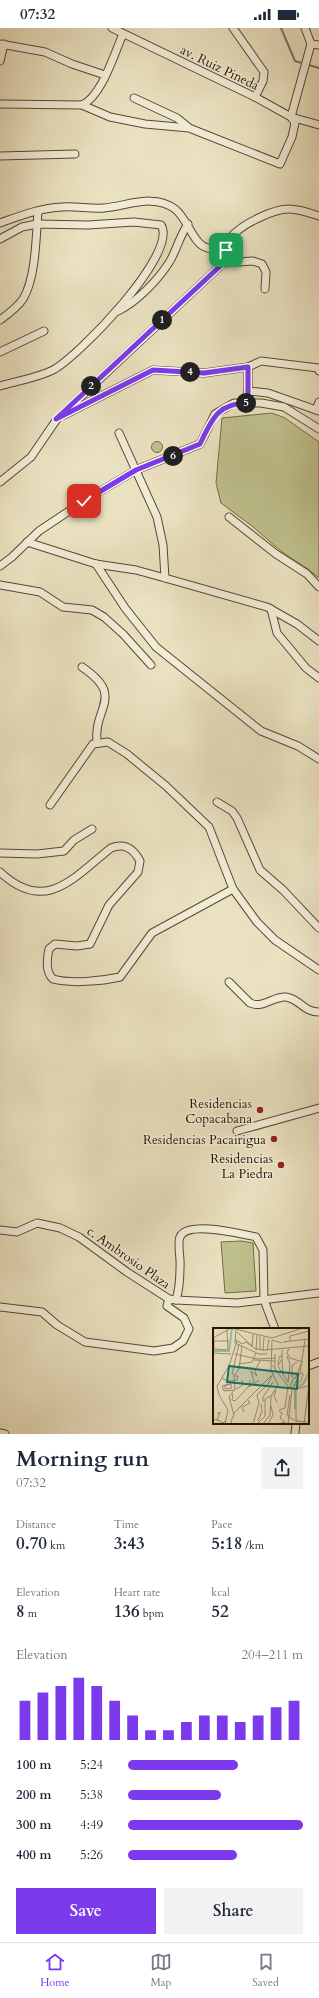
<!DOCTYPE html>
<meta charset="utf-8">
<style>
body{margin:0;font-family:Cardo,serif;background:#f2f2f3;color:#1f2937;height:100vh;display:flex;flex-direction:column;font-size:15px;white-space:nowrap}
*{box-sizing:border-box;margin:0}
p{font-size:13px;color:#747a83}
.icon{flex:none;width:22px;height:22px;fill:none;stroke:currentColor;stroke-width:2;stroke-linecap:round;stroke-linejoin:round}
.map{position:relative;height:1406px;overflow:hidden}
.drawer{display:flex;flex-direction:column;background:#fff;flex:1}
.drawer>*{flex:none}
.pin{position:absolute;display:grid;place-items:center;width:34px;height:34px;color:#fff;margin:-17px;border-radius:8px;box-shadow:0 2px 6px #0006}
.km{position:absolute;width:20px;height:20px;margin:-10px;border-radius:50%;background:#222;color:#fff;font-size:11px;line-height:20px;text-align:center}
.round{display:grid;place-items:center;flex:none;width:42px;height:42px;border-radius:0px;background:#f2f2f3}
.overview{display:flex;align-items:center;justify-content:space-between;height:68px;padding:0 16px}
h1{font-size:22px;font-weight:600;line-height:30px}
.figures{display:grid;grid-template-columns:repeat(3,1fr);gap:6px;height:68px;padding:4px 16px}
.figures div{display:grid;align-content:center}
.figures b{font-size:17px;font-weight:600}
.figures small{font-size:11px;font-weight:400}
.figures p{font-size:11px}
.chart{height:112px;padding:8px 16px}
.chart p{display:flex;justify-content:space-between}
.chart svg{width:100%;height:72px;margin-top:4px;stroke:#7c3aed;stroke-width:6}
.cta{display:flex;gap:8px;margin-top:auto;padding:8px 16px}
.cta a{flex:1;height:46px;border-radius:0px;background:#7c3aed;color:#fff;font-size:16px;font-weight:600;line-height:46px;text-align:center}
.cta a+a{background:#f2f2f3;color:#1f2937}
ul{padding:0 16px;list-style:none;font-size:13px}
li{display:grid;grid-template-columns:64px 48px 1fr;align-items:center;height:30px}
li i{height:10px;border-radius:5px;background:#7c3aed}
.status{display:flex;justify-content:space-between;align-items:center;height:28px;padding:0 20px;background:#fff;direction:ltr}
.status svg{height:11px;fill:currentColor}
.tab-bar{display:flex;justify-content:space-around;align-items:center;height:56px;border-top:1px solid #e0e1e3;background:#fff;font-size:11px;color:#747a83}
.tab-bar a{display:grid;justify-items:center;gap:2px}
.tab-bar .current{color:#7c3aed}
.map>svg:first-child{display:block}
.green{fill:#bfc18d;stroke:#726b47}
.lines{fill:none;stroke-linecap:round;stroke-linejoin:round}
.stream{stroke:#6a7a69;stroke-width:2}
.street-casing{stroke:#574831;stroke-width:9}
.street{stroke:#f1ecd6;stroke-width:7}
.route-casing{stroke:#fff;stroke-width:8}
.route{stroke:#7c3aed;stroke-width:5}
.poi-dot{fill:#8f2418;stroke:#f1ecd6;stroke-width:1.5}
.labels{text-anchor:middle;stroke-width:3;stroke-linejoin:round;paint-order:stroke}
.street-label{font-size:13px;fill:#261501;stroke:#f1ecd6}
.poi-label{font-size:13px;fill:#261501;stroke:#f1ecd6;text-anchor:end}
.inset-river{fill:none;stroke:#98beae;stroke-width:2}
.inset-road{fill:none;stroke:#9c8f74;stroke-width:1}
.view{fill:#0f766e;fill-opacity:0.15;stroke:#0f766e;stroke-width:2}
.inset-edge{fill:none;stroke:#261501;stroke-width:2}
</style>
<div class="status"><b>07:32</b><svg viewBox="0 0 49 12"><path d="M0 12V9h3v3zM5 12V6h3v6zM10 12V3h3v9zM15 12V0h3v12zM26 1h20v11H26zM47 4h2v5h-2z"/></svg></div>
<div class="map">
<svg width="319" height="1406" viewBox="0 0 319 1406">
<rect width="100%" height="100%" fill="#eae1c0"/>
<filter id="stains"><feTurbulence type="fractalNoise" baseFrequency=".005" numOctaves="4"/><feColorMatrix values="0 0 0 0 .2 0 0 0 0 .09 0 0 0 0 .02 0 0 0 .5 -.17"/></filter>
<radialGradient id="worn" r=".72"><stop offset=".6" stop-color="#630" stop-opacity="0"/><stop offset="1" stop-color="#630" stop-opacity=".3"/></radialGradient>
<g class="green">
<path d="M272,385L285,390L319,414V550L308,541L282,524L252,498L221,475L216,455L222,390Z"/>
<circle cx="157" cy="419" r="5.5"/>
<path d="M241,1213L253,1215L256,1263L225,1265L221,1214Z"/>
</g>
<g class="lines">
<path class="stream" d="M281,0L295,33L319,40"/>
<defs>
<g id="street">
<path d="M112,0L255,69L291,89L319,97"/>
<path d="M233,0L264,44L263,53L255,69"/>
<path d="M0,16L45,24L72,36L105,47"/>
<path d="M311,16L319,17"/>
<path d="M0,33L4,16"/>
<path d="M134,70L177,90L188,99"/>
<path d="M0,76L82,77C102,68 114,26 123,6"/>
<path d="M82,77L110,89L145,96L189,100L280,136L292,109L295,95L291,89L311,16L305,0"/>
<path d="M0,128L75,126"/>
<path d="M0,195C20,188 40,180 62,179C76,178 90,181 104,180C127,178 154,165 175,181C187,190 193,215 205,219C211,222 219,222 226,222"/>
<path d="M0,211L22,199L37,196L88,197L134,194L161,197C179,225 78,329 53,342C37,350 17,353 0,358"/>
<path d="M223,235L253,233L262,236L266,244L265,261"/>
<path d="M118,283C137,274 159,251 170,233C177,221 180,207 188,196"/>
<path d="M0,292C8,286 17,280 23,271C36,250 36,208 38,183"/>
<path d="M0,324L44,303"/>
<path d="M248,339V375"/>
<path d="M248,363L268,365L319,383"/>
<path d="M316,382L319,374"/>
<path d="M64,387L153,342L204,345L248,339L261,333L318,340L319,343"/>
<path d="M119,405L157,489L163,517L165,550"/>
<path d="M0,454L31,429L57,391L218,240C226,231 224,218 231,209C242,196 273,181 289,181C299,181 310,185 319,188"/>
<path d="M229,489L276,526L307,546L319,559"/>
<path d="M27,514L96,536L136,542L165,550L267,579L297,596L319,613"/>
<path d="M96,536L125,580L156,619L261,703L298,718L319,731"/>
<path d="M0,538L12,529L39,503L84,473L136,442L200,416L215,386L234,375H261L284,379L319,401"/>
<path d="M0,557L40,564L63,579L92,582L104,589L123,606L151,637"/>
<path d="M271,581L277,605L306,640L319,650"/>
<path d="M82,639C126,669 93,679 97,714"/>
<path d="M217,774L232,783L237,790L260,842L283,862L319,900"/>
<path d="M50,777L93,716L108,714L127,726L166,758L209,799L233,861"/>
<path d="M0,825L37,826L64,823L74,812L92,801"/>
<path d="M0,844C46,887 74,849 111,820C124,815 133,820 140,833L138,844L109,877L90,916L77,918L55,916L49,921C47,930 45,944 53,951C71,956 102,953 120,949L152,905L233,861L257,894L275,912L319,942"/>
<path d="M229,954L250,975C263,981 273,968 286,969C300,971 303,984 319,984"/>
<path d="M237,1103L319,1080"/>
<path d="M0,1202L17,1204L37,1195L60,1200L79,1209L127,1244L169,1271L176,1272L237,1275L319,1265"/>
<path d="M176,1272C179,1262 180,1250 180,1239C181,1230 177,1216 180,1209C187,1192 241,1206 256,1209L263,1222L264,1272L275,1301"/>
<path d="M0,1279L42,1284L57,1297L85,1314L154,1323L173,1320L183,1313L189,1301L184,1290L167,1278L169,1271"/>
<path d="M308,1338L319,1334"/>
<path d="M0,1405L5,1406"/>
<path d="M295,1406L296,1395"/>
</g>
</defs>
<use href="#street" class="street-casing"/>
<use href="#street" class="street"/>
</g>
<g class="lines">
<defs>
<path id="route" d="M84,473L136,442L200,416C212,391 218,375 248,375V339L204,345L153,342L56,391L218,240L223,235L226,222"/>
</defs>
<use href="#route" class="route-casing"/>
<use href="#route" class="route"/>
</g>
<g class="poi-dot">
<circle cx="260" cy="1082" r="4"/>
<circle cx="274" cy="1111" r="4"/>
<circle cx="281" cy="1137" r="4"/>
</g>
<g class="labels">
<g class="street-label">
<text transform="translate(220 39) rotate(26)" y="5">av. Ruiz Pineda</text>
<text transform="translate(129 1229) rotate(35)" y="5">c. Ambrosio Plaza</text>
</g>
<g class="poi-label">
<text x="252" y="1080">Residencias<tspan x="252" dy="15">Copacabana</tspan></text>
<text x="266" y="1116">Residencias Pacairigua</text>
<text x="273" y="1135">Residencias<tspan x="273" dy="15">La Piedra</tspan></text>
</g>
</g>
<g transform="translate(213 1300)">
<rect width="96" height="96" fill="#eae1c0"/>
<path class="inset-river" d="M0,23H16L19,0M82,81V61L90,56L96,45"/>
<path class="inset-road" d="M49,0H67M23,2L22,15L46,26H54M24,4L39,18M0,10L18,0L59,10L90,0M1,11V21L15,22L14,3M22,11L29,16L33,14L43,21L51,22L96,18M2,13H16M77,13V8L96,3M70,14L96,11M39,19L40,6M76,20L74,25L77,30L90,34M43,22L44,7M47,22V8M50,23L51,9M54,23L56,11M0,25L18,26M22,26L44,31L62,30M74,28L77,36L75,54M69,29L67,28L65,34L66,40L75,54M41,32L62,33M69,32L70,46M26,36L39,34L43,25M66,36L69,31V22M59,37L75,58L72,80L66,82M62,41V26M21,47L19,46L26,16M79,49V38L84,34M81,49L77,59L83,61L95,58M8,50L15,53L24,52L25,48H21M82,51L88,36M37,52L36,59L46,52M17,53L19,60L12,61V58L18,56M16,56L9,58L11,63L22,62M81,58L88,53L90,45H87M23,61L30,57L29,52M83,61V91L85,94M63,62L61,68L64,74M20,66L19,72L22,73L41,53L38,43L44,48L42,43L47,33M50,74V69L60,54M66,83L69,85L67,90L72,94L66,96M31,84L29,79L37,75L35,72M21,85L58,48M77,88L74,87L77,67M76,89L83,93L94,94M0,93L3,91L10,95L13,92M4,93L7,84L4,86M45,93L49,83L48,76M12,96L15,82L6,67L4,58L16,38L24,13M19,96L18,93L21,87L16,69L22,61L21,48L26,41L29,18M40,96L46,75L44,67L55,56L60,45M44,96L52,88V71L58,68M50,96L57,87L58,68L65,57L58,42L59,12L69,15M55,96L60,87L58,78M75,96L79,62L87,45L92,12M91,96L96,56"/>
<path class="view" d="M16,38L85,46L84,61L14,54Z"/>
<rect width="96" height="96" class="inset-edge"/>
</g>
<rect width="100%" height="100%" filter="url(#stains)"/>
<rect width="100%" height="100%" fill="url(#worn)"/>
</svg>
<div class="pin" style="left:226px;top:222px;background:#1e9e55"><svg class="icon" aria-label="arrive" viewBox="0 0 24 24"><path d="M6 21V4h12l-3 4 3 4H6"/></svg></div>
<div class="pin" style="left:84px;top:473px;background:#d93025"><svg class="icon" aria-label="check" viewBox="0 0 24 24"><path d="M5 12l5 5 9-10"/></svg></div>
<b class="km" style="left:162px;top:292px">1</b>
<b class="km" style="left:91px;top:358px">2</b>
<b class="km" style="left:190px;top:344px">4</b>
<b class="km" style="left:246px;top:375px">5</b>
<b class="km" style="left:173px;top:428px">6</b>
</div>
<section class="drawer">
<div class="overview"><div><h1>Morning run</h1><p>07:32</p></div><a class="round"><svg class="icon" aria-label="share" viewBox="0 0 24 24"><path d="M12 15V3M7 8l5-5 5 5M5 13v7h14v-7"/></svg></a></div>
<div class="figures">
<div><p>Distance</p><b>0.70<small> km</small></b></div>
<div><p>Time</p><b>3:43</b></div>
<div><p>Pace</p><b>5:18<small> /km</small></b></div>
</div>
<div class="figures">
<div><p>Elevation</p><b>8<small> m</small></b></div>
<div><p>Heart rate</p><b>136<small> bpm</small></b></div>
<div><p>kcal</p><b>52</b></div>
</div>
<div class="chart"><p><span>Elevation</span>204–211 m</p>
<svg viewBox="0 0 160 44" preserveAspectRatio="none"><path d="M5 44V20M15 44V15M25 44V11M35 44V6M45 44V11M55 44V20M65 44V29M75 44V38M85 44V38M95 44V33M105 44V29M115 44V29M125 44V33M135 44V29M145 44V24M155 44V20"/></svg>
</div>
<ul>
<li><b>100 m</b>5:24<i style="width:63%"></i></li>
<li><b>200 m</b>5:38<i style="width:53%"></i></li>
<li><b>300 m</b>4:49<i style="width:100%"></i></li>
<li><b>400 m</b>5:26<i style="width:62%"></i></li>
</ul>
<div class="cta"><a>Save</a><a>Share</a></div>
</section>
<nav class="tab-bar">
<a class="current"><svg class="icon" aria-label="home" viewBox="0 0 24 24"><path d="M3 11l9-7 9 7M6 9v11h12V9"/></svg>Home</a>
<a><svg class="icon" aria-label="map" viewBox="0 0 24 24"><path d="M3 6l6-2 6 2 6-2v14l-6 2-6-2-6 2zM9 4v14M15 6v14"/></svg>Map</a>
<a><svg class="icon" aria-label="saved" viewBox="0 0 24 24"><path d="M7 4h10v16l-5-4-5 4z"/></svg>Saved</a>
</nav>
